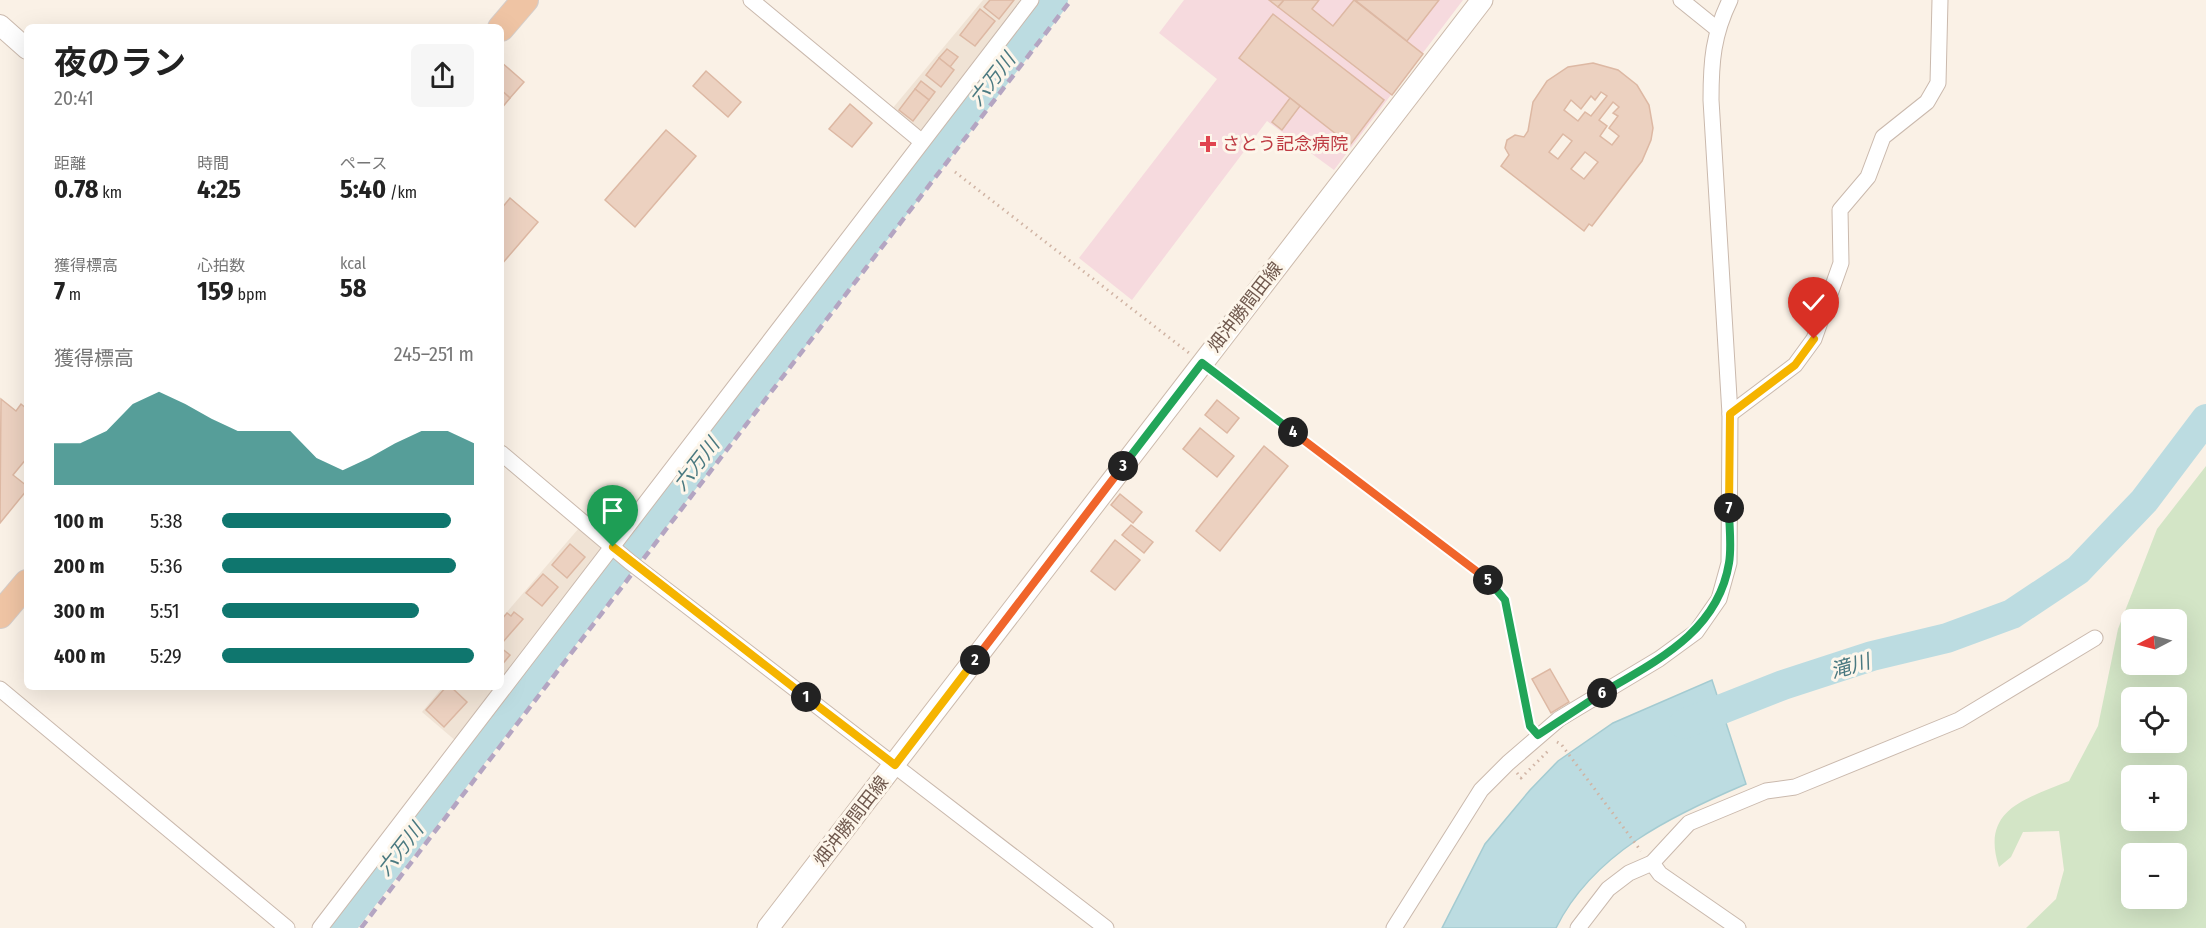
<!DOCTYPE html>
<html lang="ja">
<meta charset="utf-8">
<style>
body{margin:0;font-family:"Fira Sans Condensed","Noto Sans JP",sans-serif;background:#f6f6f6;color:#222;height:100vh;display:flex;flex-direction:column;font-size:22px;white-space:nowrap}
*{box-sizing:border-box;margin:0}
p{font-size:20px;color:#767676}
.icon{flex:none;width:33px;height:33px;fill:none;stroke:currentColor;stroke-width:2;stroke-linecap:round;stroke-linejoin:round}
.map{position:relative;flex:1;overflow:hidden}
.details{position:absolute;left:24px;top:24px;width:480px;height:666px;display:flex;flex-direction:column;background:#fff;border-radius:9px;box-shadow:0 6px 24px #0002}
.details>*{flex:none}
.needle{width:39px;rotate:264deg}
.tools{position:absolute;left:2121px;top:609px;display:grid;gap:12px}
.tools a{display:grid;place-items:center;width:66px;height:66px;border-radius:9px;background:#fff;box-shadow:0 6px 24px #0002;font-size:30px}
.pin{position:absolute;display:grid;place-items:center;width:51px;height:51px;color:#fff;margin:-62px -26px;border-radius:50% 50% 50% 0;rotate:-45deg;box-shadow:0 0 6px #0007}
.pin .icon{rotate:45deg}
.km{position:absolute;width:30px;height:30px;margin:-15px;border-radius:50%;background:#222;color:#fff;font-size:16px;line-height:30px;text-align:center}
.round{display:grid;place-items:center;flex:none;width:63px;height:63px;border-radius:9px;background:#f6f6f6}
.headline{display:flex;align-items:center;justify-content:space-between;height:102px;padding:0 30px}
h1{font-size:33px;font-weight:700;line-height:45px}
.figures{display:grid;grid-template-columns:repeat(3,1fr);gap:9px;height:102px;padding:6px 30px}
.figures div{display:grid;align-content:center}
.figures b{font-size:26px;font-weight:700}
.figures small{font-size:16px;font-weight:400}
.figures p{font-size:16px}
.chart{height:168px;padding:12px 30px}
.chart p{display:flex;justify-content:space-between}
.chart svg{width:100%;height:108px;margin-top:6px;fill:#0f766e;opacity:.7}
ul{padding:0 30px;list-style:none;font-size:20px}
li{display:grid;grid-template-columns:96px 72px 1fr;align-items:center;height:45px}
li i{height:15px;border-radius:8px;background:#0f766e}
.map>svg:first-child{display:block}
.residential{fill:#f0e3d5}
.medical{fill:#f6dade}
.green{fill:#d3e5c6;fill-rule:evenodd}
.water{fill:#bcdce1;stroke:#a4cbd1;stroke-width:1.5}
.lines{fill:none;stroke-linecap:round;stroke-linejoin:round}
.river{stroke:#bcdce1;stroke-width:30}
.building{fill:#ecd1c0;stroke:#ddb8a3;stroke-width:1.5;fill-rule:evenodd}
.minor-casing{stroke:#cab9ad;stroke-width:17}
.tertiary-casing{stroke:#cab9ad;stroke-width:22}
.secondary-casing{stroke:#ccbaac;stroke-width:23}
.trunk-casing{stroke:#d4cdca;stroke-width:28}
.path{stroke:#d0b4a4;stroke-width:3;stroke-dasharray:1.5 4.5;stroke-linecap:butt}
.minor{stroke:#fff;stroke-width:15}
.tertiary{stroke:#fff;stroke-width:20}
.secondary{stroke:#fff;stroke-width:21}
.trunk{stroke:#efc4a4;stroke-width:26}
.rail{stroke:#b4a5c2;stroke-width:4.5;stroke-dasharray:9 6;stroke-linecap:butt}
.split-1-casing{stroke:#fff;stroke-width:12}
.split-2-casing{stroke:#fff;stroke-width:12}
.split-3-casing{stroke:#fff;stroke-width:12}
.split-4-casing{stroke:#fff;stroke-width:12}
.split-5-casing{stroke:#fff;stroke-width:12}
.split-6-casing{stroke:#fff;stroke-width:12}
.split-7-casing{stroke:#fff;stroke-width:12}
.split-8-casing{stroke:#fff;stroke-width:12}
.split-1{stroke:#f5b400;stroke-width:8}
.split-2{stroke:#f5b400;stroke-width:8}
.split-3{stroke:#f0652b;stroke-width:8}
.split-4{stroke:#22a559;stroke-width:8}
.split-5{stroke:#f0652b;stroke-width:8}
.split-6{stroke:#22a559;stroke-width:8}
.split-7{stroke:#22a559;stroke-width:8}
.split-8{stroke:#f5b400;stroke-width:8}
.health-dot{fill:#e0444e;stroke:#fdf6eb;stroke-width:2}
.labels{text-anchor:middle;stroke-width:6;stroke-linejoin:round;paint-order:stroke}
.health-label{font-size:18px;fill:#be3a42;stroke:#fdf6eb;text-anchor:start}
.street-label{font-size:18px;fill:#70594e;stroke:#fdf6eb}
.water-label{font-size:20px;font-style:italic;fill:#4a7980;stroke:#fdf6eb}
</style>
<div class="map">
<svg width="2206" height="928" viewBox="0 0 2206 928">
<rect width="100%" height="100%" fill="#faf1e6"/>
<g class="residential">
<path d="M983,0H1027L927,129L917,130L892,109Z"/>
<path d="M579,528L602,549L501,681V619Z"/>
<path d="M443,687H497L456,741L422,712Z"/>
</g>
<path class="medical" d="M1184,0H1463L1334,170L1267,121L1132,300L1079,258L1217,79L1159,33Z"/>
<path class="green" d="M2206,466V928H2026L2056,899L2064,870L2059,831L2023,832L2011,857L1999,867C1980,809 2026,799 2069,781L2098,726L2118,629L2157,529ZM2132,620H2176V664H2132ZM2132,698H2176V742H2132ZM2132,776H2176V820H2132ZM2132,854H2176V898H2132Z"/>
<path class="water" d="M1712,680L1746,784C1673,815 1593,853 1556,928H1442L1485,844L1530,790L1558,761L1613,723Z"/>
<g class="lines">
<g class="river">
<path d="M1684,724L1783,685L1872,656L1947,638L2012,614L2078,570L2144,501L2206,419"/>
<path d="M339,928L1053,0"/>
</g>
</g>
<g class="building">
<path d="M990,0H1014L999,19L984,7Z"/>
<path d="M1269,0H1284L1278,7Z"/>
<path d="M1284,0H1319L1312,9L1333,26L1354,0L1423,54L1392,95L1278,7Z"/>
<path d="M1355,0H1439L1407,41Z"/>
<path d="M980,9L995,21L975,46L960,35Z"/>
<path d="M1273,14L1384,100L1350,145L1239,58Z"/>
<path d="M947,49L958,57L950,67L939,58Z"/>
<path d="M939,58L954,70L941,87L926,75Z"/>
<path d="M501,62L524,82L510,98L501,90Z"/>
<path d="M1593,63L1618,70L1637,85L1649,105L1653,128L1651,140L1642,161L1592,226L1589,224L1584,231L1501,166L1509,155L1505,148L1507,140L1515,135L1524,137L1528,131L1533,102L1547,81L1568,67ZM1601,92L1607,96L1591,116L1585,112L1578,121L1564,110L1571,100L1581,109L1591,96L1595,100ZM1613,102L1619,107L1613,113L1618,116L1609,128L1619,136L1612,145L1600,136L1607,126L1599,120ZM1563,134L1572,141L1558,159L1549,152ZM1585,152L1598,162L1584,179L1571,169Z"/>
<path d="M706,71L741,102L728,117L693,86Z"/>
<path d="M921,81L935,92L929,100L915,89Z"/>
<path d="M915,89L929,100L913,121L899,110Z"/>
<path d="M501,90L510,98L501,109Z"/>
<path d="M1290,98L1300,106L1282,130L1272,122Z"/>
<path d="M850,104L872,123L852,147L829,129Z"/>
<path d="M666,130L696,156L635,227L605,200Z"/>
<path d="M510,198L538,222L501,265V209Z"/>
<path d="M1,399L16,411L21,404L27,409V458L13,475L27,486V490L0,523Z"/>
<path d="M1217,400L1239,418L1227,433L1205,415Z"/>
<path d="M1200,428L1234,456L1217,477L1183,449Z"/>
<path d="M1264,446L1288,466L1220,551L1196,531Z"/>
<path d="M1120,494L1142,512L1133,523L1111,505Z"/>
<path d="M1131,525L1153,542L1144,553L1122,535Z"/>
<path d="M1115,540L1140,560L1115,590L1091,571Z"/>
<path d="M570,544L585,557L567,578L552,565Z"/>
<path d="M543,574L558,587L542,606L526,593Z"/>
<path d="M514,612L523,619L502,643L501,620L507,613L511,616Z"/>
<path d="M501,648L510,655L501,666Z"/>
<path d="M1550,669L1569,702L1551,713L1532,679Z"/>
<path d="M446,687H451L467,702L444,727L426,710Z"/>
</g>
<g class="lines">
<defs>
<g id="minor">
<path d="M751,0L921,141"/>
<path d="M1681,0L1717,29"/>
<path d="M1730,414L1795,365L1814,339L1841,263L1840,210L1868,177L1883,137L1927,102L1938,83L1940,0"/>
<path d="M501,453L630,562L1106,928"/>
<path d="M0,689L287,928"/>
<path d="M1652,863L1660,874L1738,928"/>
<path d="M320,928L1031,0"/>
<path d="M1394,928L1481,790L1508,763L1559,719L1659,659L1696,632L1719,599L1729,563L1730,414L1711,100C1711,61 1713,35 1730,0"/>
<path d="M1578,928L1608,889L1629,873L1652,863L1689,823L1766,791L1795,787L1959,720L2095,638"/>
</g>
<path id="tertiary" d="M0,25L27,49"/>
<path id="secondary" d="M768,928L1482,0"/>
<g id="trunk">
<path d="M501,28L525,0"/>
<path d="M0,615L27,583"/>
</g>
</defs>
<use href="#minor" class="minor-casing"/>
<use href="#tertiary" class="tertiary-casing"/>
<use href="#secondary" class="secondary-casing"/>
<use href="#trunk" class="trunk-casing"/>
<g class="path">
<path d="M955,172L1189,353"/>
<path d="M1218,375L1489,581L1505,600L1516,665L1530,726"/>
<path d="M1557,742L1561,744L1641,851"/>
<path d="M1517,773L1521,778L1548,751"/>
</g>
<use href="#minor" class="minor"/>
<use href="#tertiary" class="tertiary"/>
<use href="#secondary" class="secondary"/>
<use href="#trunk" class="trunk"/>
<path class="rail" d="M361,928L1071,0"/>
</g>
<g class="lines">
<defs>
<path id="split-1" d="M613,547L806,697"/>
<path id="split-2" d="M806,697L895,765L975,660"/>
<path id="split-3" d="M975,660L1123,466"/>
<path id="split-4" d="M1123,466L1202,363L1293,432"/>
<path id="split-5" d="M1293,432L1488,580"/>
<path id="split-6" d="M1488,580L1505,600L1530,726L1538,735L1602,693"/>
<path id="split-7" d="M1602,693C1656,661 1718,632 1729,563C1732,546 1729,526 1729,508"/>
<path id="split-8" d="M1729,508L1730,414L1795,365L1814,339"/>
</defs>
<use href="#split-1" class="split-1-casing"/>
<use href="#split-2" class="split-2-casing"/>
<use href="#split-3" class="split-3-casing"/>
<use href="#split-4" class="split-4-casing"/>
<use href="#split-5" class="split-5-casing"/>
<use href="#split-6" class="split-6-casing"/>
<use href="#split-7" class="split-7-casing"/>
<use href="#split-8" class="split-8-casing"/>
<use href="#split-1" class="split-1"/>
<use href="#split-2" class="split-2"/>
<use href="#split-3" class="split-3"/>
<use href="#split-4" class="split-4"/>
<use href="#split-5" class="split-5"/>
<use href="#split-6" class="split-6"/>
<use href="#split-7" class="split-7"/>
<use href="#split-8" class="split-8"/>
</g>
<path class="health-dot" d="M1205 135h6v6h6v6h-6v6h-6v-6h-6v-6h6z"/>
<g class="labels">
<g class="health-label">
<text x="1222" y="150">さとう記念病院</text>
</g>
<g class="street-label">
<text transform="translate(1245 307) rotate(-52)" y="6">畑沖勝間田線</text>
<text transform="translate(851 821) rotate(-52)" y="6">畑沖勝間田線</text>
</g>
<g class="water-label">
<text transform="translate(992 79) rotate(-52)" y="7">六万川</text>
<text transform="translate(696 464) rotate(-52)" y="7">六万川</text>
<text transform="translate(1850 666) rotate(-16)" y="7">滝川</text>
<text transform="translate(400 849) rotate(-52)" y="7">六万川</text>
</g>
</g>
</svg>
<div class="tools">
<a><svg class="needle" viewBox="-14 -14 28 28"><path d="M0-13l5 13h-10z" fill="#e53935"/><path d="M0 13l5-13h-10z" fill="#767676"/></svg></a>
<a><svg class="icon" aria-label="locate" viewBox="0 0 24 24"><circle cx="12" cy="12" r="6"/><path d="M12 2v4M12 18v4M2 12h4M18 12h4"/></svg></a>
<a>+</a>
<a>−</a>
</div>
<div class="pin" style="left:613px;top:547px;background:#1e9e55"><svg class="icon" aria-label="arrive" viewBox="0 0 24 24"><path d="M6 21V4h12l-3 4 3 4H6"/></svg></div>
<div class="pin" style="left:1814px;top:339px;background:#d93025"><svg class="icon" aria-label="check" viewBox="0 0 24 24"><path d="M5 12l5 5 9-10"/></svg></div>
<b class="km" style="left:806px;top:697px">1</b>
<b class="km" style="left:975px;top:660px">2</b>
<b class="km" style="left:1123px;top:466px">3</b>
<b class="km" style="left:1293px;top:432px">4</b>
<b class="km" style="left:1488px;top:580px">5</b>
<b class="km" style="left:1602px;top:693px">6</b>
<b class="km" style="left:1729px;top:508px">7</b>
<section class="details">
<div class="headline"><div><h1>夜のラン</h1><p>20:41</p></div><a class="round"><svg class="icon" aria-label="share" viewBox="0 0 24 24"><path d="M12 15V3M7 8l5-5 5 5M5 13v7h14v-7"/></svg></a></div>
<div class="figures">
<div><p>距離</p><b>0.78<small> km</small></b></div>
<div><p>時間</p><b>4:25</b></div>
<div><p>ペース</p><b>5:40<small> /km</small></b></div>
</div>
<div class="figures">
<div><p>獲得標高</p><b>7<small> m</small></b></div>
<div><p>心拍数</p><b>159<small> bpm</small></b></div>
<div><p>kcal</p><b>58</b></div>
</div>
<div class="chart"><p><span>獲得標高</span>245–251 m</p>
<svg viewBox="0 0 160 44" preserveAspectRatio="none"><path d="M0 44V27L10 27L20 22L30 11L40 6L50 11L60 17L70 22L80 22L90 22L100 33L110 38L120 33L130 27L140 22L150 22L160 27V44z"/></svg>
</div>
<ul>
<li><b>100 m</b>5:38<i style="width:91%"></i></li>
<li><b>200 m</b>5:36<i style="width:93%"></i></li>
<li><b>300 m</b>5:51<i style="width:78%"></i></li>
<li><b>400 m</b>5:29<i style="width:100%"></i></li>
</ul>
</section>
</div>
